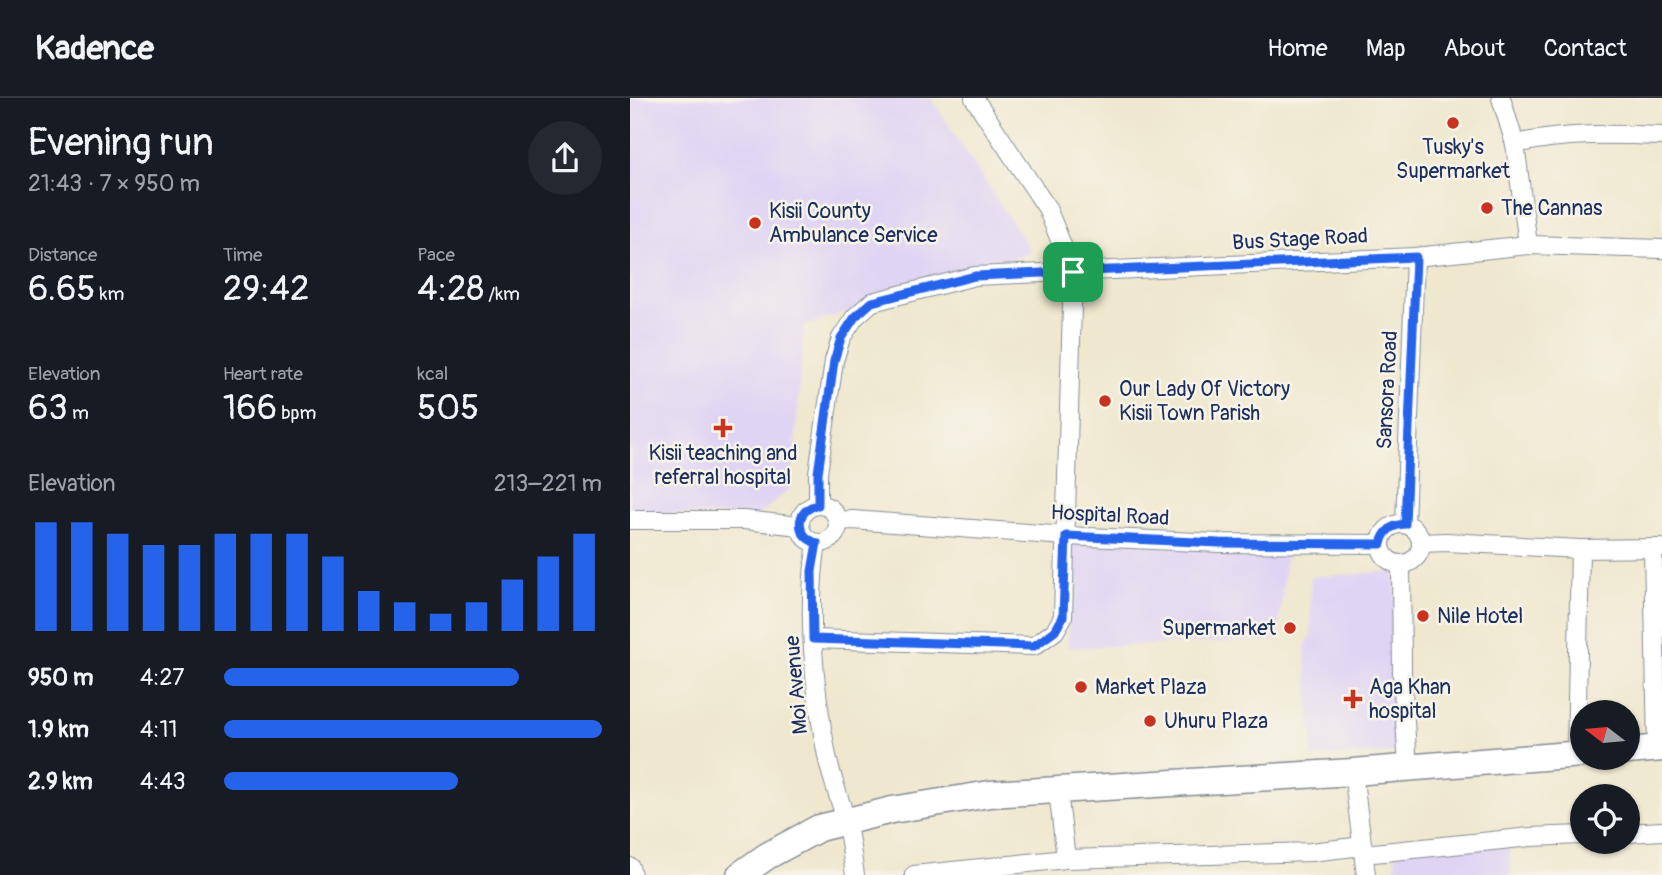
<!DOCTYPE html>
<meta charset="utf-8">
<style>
body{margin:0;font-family:Pangolin,sans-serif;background:#242831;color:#f1f3f6;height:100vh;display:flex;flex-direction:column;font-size:26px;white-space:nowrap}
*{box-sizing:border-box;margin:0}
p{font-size:23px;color:#9ea1a6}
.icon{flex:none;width:38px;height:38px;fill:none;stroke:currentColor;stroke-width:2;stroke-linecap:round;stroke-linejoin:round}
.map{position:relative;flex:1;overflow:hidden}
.panel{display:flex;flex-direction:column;background:#171b24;width:630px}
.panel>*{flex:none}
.needle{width:46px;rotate:286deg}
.tools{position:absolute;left:940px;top:602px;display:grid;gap:14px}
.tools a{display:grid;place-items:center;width:70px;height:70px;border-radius:50%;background:#171b24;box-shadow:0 2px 5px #0004;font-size:35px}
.pin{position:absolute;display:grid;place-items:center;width:60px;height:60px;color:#fff;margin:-30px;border-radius:14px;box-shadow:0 4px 10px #0006}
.round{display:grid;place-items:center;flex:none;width:74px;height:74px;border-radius:37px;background:#242831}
.head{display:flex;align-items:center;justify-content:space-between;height:119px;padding:0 28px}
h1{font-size:38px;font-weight:600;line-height:52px}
.metrics{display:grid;grid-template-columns:repeat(3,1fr);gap:10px;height:119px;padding:7px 28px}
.metrics div{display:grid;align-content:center}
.metrics b{font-size:35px;font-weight:600}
.metrics small{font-size:19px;font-weight:400}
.metrics p{font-size:19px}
.chart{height:196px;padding:14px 28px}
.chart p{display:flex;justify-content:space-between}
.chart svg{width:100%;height:126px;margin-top:7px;stroke:#2563eb;stroke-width:6}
ul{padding:0 28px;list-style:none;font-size:23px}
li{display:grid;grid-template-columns:112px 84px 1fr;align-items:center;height:52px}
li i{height:18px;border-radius:9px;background:#2563eb}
header{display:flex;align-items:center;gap:42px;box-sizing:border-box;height:98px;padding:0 35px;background:#171b24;border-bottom:2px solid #363941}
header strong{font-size:33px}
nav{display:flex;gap:38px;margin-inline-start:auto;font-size:24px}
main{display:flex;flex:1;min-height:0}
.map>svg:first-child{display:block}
.built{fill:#e0d4f4}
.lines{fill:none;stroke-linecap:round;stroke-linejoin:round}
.minor-casing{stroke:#858c96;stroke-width:20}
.highway-casing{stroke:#858c96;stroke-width:29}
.minor{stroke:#fff;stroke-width:18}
.highway{stroke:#fff;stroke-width:26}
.route-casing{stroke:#fff;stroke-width:14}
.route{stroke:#2563eb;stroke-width:9}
.poi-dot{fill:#c8321e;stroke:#f7f3e8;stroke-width:2.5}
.labels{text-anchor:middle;stroke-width:5;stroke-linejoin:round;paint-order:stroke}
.poi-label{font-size:21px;fill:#1b2f5e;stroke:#f7f3e8;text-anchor:start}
.street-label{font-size:21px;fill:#1b2f5e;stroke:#f7f3e8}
</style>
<header>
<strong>Kadence</strong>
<nav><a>Home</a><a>Map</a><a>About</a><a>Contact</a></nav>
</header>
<main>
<section class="panel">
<div class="head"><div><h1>Evening run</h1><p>21:43 · 7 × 950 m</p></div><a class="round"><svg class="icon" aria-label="share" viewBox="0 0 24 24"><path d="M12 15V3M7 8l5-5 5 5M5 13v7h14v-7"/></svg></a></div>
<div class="metrics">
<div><p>Distance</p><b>6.65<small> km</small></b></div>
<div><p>Time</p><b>29:42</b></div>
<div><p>Pace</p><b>4:28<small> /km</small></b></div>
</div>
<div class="metrics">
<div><p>Elevation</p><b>63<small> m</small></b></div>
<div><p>Heart rate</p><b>166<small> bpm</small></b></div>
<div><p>kcal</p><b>505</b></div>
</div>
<div class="chart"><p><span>Elevation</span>213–221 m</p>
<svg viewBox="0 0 160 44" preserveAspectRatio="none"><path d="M5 44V6M15 44V6M25 44V10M35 44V14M45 44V14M55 44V10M65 44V10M75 44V10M85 44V18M95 44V30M105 44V34M115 44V38M125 44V34M135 44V26M145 44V18M155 44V10"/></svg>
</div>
<ul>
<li><b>950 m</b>4:27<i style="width:78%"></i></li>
<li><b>1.9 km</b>4:11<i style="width:100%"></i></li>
<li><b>2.9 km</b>4:43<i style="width:62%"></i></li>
</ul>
</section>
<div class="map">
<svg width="1032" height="777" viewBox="0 0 1032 777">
<rect width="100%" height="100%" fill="#f7f3e8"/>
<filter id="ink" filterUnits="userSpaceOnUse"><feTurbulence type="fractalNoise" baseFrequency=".0143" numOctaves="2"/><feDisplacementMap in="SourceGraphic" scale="14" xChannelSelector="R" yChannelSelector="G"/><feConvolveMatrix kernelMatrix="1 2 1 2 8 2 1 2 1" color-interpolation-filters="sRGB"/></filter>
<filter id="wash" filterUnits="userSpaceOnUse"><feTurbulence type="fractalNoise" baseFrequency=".00686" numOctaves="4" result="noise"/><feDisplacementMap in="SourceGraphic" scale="28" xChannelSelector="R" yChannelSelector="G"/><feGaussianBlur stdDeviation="1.57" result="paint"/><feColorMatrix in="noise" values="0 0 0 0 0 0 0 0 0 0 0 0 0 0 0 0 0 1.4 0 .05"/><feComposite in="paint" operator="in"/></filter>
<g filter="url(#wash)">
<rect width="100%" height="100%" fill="#efe8cf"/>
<g class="built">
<path d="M0,0H301L401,154L174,228L162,389L126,419L0,413Z"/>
<path d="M439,442L657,444L648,542L438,550Z"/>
<path d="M765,473L769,655L683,659L675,547L681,539L680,479Z"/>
<path d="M878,735L881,777H765V750Z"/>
</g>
</g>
<g filter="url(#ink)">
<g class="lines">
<defs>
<g id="minor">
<path d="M871,0L885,46L898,147"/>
<path d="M885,46C938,35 978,36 1032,38"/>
<path d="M188,407V375L204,263L211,240L225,219L242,204L345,178L785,159L898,147L1032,151"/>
<circle cx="189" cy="426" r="19"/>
<path d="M0,422H114L170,428"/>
<path d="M207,423L223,422L436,438L589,445L751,446"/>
<path d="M775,426L785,159"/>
<circle cx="771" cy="446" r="20"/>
<path d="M187,445C176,511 184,592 197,658C201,678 209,699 215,719C220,738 222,758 225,777"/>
<path d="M791,445L816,444L950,451L1032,450"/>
<path d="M1023,450L1027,651"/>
<path d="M771,466L772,577L778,669"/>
<path d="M183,541L404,548L425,533L433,519L443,174L417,110L344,0"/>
<path d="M946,657L950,451"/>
<path d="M723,674L736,777"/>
<path d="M428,693L436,761L681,754L733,748"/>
<path d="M998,735L1032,733"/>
<path d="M734,756L901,739L952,737"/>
<path d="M0,769L2,777"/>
<path d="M284,777L436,761"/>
</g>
<g id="highway">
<path d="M998,653L1032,650"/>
<path d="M110,777L137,758L189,730L262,712L360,696L723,674L952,656"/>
</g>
</defs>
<use href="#minor" class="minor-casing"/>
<use href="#highway" class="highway-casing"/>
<use href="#minor" class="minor"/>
<use href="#highway" class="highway"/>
</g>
</g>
<g class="lines" filter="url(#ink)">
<defs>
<path id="route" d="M786,159L775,426C761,427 754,433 751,446L589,445L436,438L433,519L425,533L404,548L183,541L182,473L187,445C164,438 165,411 188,407V375L204,263L211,240L225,219L242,204L345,178Z"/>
</defs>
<use href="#route" class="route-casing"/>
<use href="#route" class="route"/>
</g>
<g class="poi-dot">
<circle cx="823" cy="25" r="7"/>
<circle cx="857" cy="110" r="7"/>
<circle cx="125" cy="125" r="7"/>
<circle cx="475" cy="303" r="7"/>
<path d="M89.5 319.5h7v7h7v7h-7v7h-7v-7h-7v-7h7z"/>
<circle cx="793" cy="518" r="7"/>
<circle cx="660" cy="530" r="7"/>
<circle cx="451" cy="589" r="7"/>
<path d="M719.5 590.5h7v7h7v7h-7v7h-7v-7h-7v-7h7z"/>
<circle cx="520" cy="623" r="7"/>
</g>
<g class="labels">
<g class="poi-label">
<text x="823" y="56" text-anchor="middle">Tusky's<tspan x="823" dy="24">Supermarket</tspan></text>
<text x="871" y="117">The Cannas</text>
<text x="139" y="120">Kisii County<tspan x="139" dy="24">Ambulance Service</tspan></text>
<text x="489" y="298">Our Lady Of Victory<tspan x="489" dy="24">Kisii Town Parish</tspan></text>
<text x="93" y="362" text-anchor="middle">Kisii teaching and<tspan x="93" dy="24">referral hospital</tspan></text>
<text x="807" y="525">Nile Hotel</text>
<text x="646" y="537" text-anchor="end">Supermarket</text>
<text x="465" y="596">Market Plaza</text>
<text x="739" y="596">Aga Khan<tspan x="739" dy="24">hospital</tspan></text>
<text x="534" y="630">Uhuru Plaza</text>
</g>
<g class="street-label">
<text transform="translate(670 141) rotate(-3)" y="7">Bus Stage Road</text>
<text transform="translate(757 292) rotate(-87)" y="7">Sansora Road</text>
<text transform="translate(480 417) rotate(3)" y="7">Hospital Road</text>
<text transform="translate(166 587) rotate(-95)" y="7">Moi Avenue</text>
</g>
</g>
</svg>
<div class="tools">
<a><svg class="needle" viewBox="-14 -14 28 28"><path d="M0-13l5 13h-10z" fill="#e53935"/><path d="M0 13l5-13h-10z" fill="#9ea1a6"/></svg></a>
<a><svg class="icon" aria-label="locate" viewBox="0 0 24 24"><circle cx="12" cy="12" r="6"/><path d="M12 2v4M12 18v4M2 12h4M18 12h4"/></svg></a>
</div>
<div class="pin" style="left:443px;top:174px;background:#1e9e55"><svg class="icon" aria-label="arrive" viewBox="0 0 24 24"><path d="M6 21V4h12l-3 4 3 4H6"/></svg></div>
</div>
</main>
